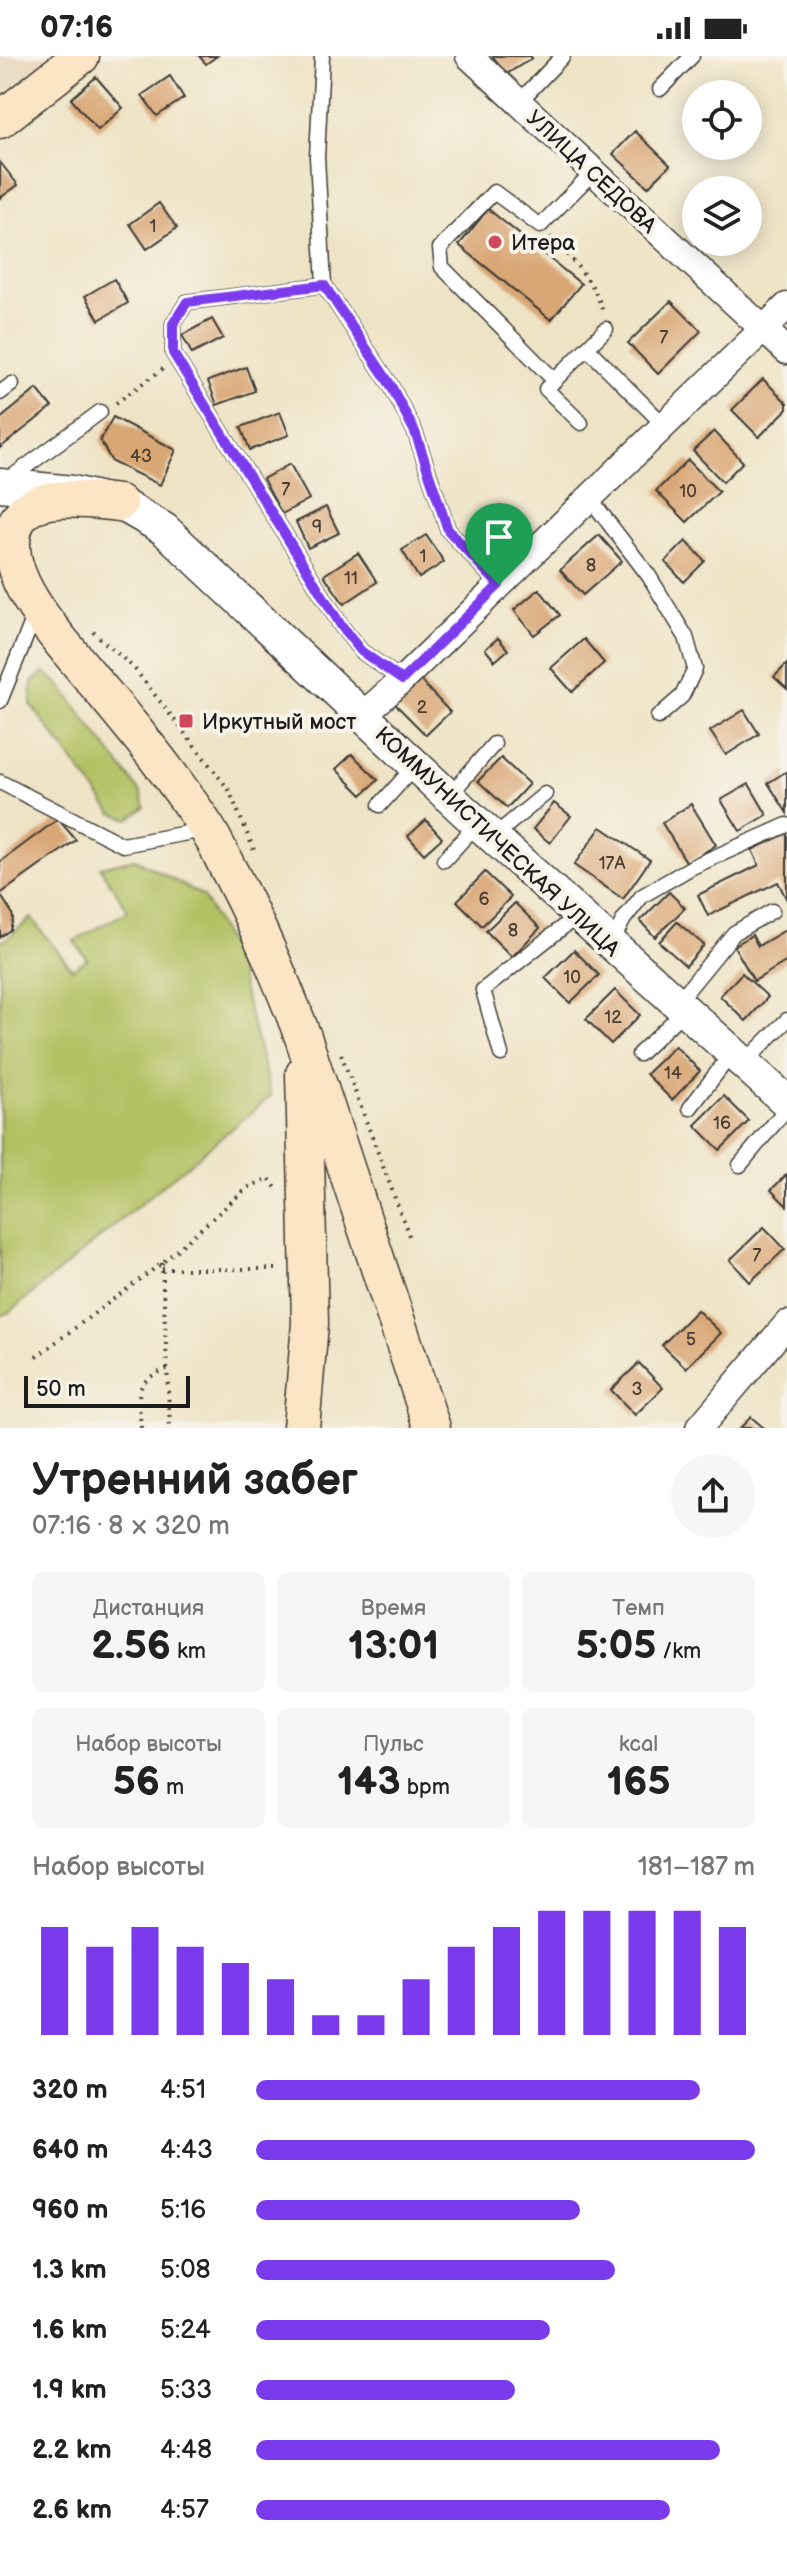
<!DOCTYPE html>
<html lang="ru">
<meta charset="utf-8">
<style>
body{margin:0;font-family:"Balsamiq Sans",sans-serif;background:#f6f6f6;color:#222;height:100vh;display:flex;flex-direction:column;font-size:30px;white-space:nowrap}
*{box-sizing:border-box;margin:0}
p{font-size:26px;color:#767676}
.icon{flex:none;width:44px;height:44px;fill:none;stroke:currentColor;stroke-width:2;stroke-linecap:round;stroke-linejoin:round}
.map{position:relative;height:1372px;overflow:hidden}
.sheet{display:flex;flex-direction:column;background:#fff;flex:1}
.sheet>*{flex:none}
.buttons{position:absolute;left:682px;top:24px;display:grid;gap:16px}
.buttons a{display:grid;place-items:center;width:80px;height:80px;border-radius:50%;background:#fff;box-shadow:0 4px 20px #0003;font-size:40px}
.scale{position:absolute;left:24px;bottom:20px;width:166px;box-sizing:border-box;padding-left:8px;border:4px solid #1c1c1c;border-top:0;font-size:22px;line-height:28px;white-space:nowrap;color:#1c1c1c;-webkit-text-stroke:6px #f7f3e8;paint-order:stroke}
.pin{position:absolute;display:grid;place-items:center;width:68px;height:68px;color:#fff;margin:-82px -34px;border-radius:50% 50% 50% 0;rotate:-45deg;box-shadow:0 0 8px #0007}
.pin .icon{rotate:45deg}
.round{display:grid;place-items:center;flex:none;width:84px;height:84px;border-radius:42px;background:#f6f6f6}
.overview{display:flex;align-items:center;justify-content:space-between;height:136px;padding:0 32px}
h1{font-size:44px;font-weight:700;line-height:60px}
.stats{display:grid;grid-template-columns:repeat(3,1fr);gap:12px;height:136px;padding:8px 32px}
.stats div{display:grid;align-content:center;border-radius:12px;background:#f6f6f6;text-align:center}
.stats b{font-size:40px;font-weight:700}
.stats small{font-size:22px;font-weight:400}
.stats p{font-size:22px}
.chart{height:224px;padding:16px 32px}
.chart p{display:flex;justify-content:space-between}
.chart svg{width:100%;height:144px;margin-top:8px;stroke:#7c3aed;stroke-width:6}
ul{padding:0 32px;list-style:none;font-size:26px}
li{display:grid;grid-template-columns:128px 96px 1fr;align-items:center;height:60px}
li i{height:20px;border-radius:10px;background:#7c3aed}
.status{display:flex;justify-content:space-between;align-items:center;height:56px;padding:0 40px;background:#fff;direction:ltr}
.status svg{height:22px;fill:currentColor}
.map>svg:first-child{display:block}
.built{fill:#e6d4b7}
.green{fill:#b3c163;stroke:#686e40;stroke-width:2}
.building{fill:#d9a675}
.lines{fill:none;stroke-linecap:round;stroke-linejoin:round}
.service-casing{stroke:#3c3a35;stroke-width:17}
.minor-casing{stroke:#3c3a35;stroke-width:29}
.tertiary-casing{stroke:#3c3a35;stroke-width:35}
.secondary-casing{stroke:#3c3a35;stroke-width:39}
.path{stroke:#3c3a35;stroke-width:4;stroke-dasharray:2 6;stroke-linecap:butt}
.service{stroke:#fff;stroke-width:14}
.minor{stroke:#fff;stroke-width:26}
.tertiary{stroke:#fff;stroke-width:32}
.secondary{stroke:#fce5c4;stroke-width:36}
.route-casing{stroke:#fff;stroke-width:16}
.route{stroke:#7c3aed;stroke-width:10}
.poi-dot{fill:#d1495b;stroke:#f7f3e8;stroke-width:3}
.labels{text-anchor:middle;stroke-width:8;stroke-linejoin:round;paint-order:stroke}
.number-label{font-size:18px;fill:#4b3e32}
.street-label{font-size:22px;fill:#1c1c1c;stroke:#f7f3e8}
.poi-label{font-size:22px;fill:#1c1c1c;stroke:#f7f3e8;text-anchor:start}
</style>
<div class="status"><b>07:16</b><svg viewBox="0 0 49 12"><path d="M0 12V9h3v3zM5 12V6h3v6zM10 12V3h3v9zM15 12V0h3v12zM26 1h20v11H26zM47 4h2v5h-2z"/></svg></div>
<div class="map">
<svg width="787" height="1372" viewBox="0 0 787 1372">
<rect width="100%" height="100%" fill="#f7f3e8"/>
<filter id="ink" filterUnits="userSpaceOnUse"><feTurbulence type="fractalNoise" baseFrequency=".0125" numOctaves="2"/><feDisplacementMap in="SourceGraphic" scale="16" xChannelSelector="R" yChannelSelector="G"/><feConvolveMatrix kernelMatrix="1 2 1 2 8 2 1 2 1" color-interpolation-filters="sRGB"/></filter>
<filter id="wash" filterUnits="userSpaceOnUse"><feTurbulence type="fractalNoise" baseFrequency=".006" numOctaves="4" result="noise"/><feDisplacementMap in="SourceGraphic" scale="32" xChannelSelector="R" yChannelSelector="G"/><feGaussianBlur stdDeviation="1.8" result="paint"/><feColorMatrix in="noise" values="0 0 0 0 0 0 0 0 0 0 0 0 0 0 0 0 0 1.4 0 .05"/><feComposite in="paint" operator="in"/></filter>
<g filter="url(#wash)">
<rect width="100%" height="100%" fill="#eee3c5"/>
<path class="built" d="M0,0H58L0,46Z"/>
<g class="green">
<path d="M44,616L59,628L141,737L145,751L129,763L112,757L31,649L32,626Z"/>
<path d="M135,803L203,840L235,901L271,1040L10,1256L0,1260V884H5L31,862L72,913L87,903L74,885L128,855L100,811Z"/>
</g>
<g id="blocks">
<g class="building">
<path d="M199,0H217L206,8Z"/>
<path d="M493,0H530L532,2L505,19Z"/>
<path d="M170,20L184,42L157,60L142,39Z"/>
<path d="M96,21L123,52L98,74L71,43Z"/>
<path d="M635,75L670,109L648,131L613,98Z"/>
<path d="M0,106L18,129L0,142Z"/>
<path d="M159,147L177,172L147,193L130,168Z"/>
<path d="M488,153L581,228L551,264L459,189Z"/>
<path d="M114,223L128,247L99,264L85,240Z"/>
<path d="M671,245L701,275L658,318L628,287Z"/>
<path d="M212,263L223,282L192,298L182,279Z"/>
<path d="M246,311L255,335L217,349L208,325Z"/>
<path d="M763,323L787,347V353L759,381L732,354Z"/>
<path d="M37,333L52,351L0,392V363Z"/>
<path d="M280,356L289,379L250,394L241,371Z"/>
<path d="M113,361L176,394L160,429L112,406L100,384Z"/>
<path d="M714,375L743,406L723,426L693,395Z"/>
<path d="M688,404L719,436L687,466L656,435Z"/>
<path d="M290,408L309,443L282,458L263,423Z"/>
<path d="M326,451L339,477L308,492L296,466Z"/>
<path d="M426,479L444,506L419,522L402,494Z"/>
<path d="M599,479L622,505L583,539L560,514Z"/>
<path d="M686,485L705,505L684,526L665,506Z"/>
<path d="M358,497L377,526L344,548L324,519Z"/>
<path d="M539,533L560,559L534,579L514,554Z"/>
<path d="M498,582L508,594L495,605L485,593Z"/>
<path d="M584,583L604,607L572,636L551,612Z"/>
<path d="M787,608V633L774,621Z"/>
<path d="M418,622L450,656L426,679L393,646Z"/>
<path d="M744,654L759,678L726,699L710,675Z"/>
<path d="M352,698L378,724L362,739L336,713Z"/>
<path d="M501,702L529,728L507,752L478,725Z"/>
<path d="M787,715V757L768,727Z"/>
<path d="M749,728L767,759L740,775L721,744Z"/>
<path d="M554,747L571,760L550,787L533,773Z"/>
<path d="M691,748L716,789L687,807L662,767Z"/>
<path d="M58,763L76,784L0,838V806Z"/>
<path d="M426,764L442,782L424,798L408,780Z"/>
<path d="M601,771L650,804L623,843L574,809Z"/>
<path d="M787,777V844L778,826L708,860L698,839L759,809L752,794Z"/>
<path d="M485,816L511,841L482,870L457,845Z"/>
<path d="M669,836L685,852L655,881L640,865Z"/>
<path d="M0,838L12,857L13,863L10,874L0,881Z"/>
<path d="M515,847L540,872L512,901L486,875Z"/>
<path d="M677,866L704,889L686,910L659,886Z"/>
<path d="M787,873V905L754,925L734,890L752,879L758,890Z"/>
<path d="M574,894L599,919L570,947L545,922Z"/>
<path d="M742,917L768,941L746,965L720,940Z"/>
<path d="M615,934L640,959L611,988L586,963Z"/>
<path d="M675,990L700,1015L672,1044L646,1018Z"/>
<path d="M724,1040L749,1065L720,1094L695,1069Z"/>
<path d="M787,1118V1150L771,1134Z"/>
<path d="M764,1171L785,1193L750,1226L730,1204Z"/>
<path d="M697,1254L721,1277L686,1312L662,1289Z"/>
<path d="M639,1307L663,1332L635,1359L611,1334Z"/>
<path d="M751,1361L764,1372H740Z"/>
</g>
</g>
</g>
<g filter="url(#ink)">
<use href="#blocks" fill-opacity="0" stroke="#3c3a35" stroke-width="2"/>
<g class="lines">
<defs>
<g id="service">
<path d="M322,1L317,101L324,229"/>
<path d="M660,33L692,0"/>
<path d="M519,46L563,0"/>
<path d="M587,292L663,368"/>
<path d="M555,325L442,211L440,192L494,136L540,170L593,116"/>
<path d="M0,337L12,328"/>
<path d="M581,367L546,333L606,273"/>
<path d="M5,426L100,356"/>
<path d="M589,441L649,520L686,581L695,613L682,640L658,661"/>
<path d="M402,624L361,595L342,571L173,297V268L187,246L324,229L390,328L415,376L448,474L499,529"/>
<path d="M0,645L36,556"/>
<path d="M0,726L123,789L203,774"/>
<path d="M449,740L494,688"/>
<path d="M380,749L416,709"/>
<path d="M493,781L545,738"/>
<path d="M444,804L478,767"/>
<path d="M610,889L624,863L642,840L692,811L787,769"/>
<path d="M677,947L734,877L772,855"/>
<path d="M501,998L483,934L578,859"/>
<path d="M639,998L685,954"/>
<path d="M744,1007L787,964"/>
<path d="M690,1052L732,997"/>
<path d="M740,1109L787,1052"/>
</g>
<g id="minor">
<path d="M469,0L787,295"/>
<path d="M363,659L402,624L787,250"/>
<path d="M699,1372L787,1268"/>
</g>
<path id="tertiary" d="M0,429L73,436L119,447L164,473L463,754L787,1046"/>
<g id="secondary">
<path d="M0,64L81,0"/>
<path d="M119,447C86,444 21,432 13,477C5,518 44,565 68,594C116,652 166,709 206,771C216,786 223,804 232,820C259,872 282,926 303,981L432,1372"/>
<path d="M301,1372L310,1268L304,1018"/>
</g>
</defs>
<use href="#service" class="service-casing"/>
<use href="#minor" class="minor-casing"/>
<use href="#tertiary" class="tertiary-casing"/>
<use href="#secondary" class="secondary-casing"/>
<g class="path">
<path d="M550,181C571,203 597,227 603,258"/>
<path d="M116,347L164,312"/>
<path d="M93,576L134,612L229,734L256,799"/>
<path d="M341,998L411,1185"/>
<path d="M162,1207L170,1372"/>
<path d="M162,1213H280"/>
<path d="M36,1301L162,1207L247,1132L269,1122L276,1132"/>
<path d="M141,1372C139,1341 131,1326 167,1313"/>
</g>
<use href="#service" class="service"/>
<use href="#minor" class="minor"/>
<use href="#tertiary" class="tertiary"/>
<use href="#secondary" class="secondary"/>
</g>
</g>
<g class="lines" filter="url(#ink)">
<defs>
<path id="route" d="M324,229L390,328L415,376L448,474L499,529L402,624L361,595L342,571L173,297V268L187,246Z"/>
</defs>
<use href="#route" class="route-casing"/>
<use href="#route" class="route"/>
</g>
<g class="poi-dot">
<circle cx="495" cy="186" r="8"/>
<rect x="178" y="657" width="16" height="16" rx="4"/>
</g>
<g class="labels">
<g class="number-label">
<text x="153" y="176">1</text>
<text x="664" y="287">7</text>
<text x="141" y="406">43</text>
<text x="286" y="439">7</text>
<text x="688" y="441">10</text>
<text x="317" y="477">9</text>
<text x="423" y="506">1</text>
<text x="591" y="515">8</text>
<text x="351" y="528">11</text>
<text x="422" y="657">2</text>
<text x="612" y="813">17А</text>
<text x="484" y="849">6</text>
<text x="513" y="880">8</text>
<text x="572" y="927">10</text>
<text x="613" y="967">12</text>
<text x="673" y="1023">14</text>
<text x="722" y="1073">16</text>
<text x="757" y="1205">7</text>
<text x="691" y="1289">5</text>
<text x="637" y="1339">3</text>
</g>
<g class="street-label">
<text transform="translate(592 115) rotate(43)" y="8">УЛИЦА СЕДОВА</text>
<text transform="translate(498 785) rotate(43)" y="8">КОММУНИСТИЧЕСКАЯ УЛИЦА</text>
</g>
<g class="poi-label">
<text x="511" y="194">Итера</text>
<text x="202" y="673">Иркутный мост</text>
</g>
</g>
</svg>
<div class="buttons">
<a><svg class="icon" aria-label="locate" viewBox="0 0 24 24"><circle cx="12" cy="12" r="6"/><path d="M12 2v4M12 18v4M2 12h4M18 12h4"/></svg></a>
<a><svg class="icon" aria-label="layers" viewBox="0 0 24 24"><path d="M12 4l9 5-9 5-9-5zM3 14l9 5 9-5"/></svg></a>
</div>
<div class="scale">50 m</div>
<div class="pin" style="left:499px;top:529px;background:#1e9e55"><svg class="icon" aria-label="arrive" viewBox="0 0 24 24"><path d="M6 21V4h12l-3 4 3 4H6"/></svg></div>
</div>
<section class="sheet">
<div class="overview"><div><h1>Утренний забег</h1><p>07:16 · 8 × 320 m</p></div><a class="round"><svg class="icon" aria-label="share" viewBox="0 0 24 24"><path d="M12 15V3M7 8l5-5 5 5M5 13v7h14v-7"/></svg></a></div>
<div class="stats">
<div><p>Дистанция</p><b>2.56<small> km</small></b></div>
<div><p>Время</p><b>13:01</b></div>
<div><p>Темп</p><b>5:05<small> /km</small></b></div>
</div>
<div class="stats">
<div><p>Набор высоты</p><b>56<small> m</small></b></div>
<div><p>Пульс</p><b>143<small> bpm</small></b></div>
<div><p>kcal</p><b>165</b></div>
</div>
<div class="chart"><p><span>Набор высоты</span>181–187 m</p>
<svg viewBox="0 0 160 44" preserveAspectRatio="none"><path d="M5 44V11M15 44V17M25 44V11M35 44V17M45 44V22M55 44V27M65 44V38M75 44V38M85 44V27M95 44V17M105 44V11M115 44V6M125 44V6M135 44V6M145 44V6M155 44V11"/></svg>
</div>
<ul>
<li><b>320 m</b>4:51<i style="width:89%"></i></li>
<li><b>640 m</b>4:43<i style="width:100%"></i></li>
<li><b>960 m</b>5:16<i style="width:65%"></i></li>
<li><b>1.3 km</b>5:08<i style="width:72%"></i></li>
<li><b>1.6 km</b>5:24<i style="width:59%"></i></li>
<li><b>1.9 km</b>5:33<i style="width:52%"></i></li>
<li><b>2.2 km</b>4:48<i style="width:93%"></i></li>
<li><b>2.6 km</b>4:57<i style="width:83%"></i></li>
</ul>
</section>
